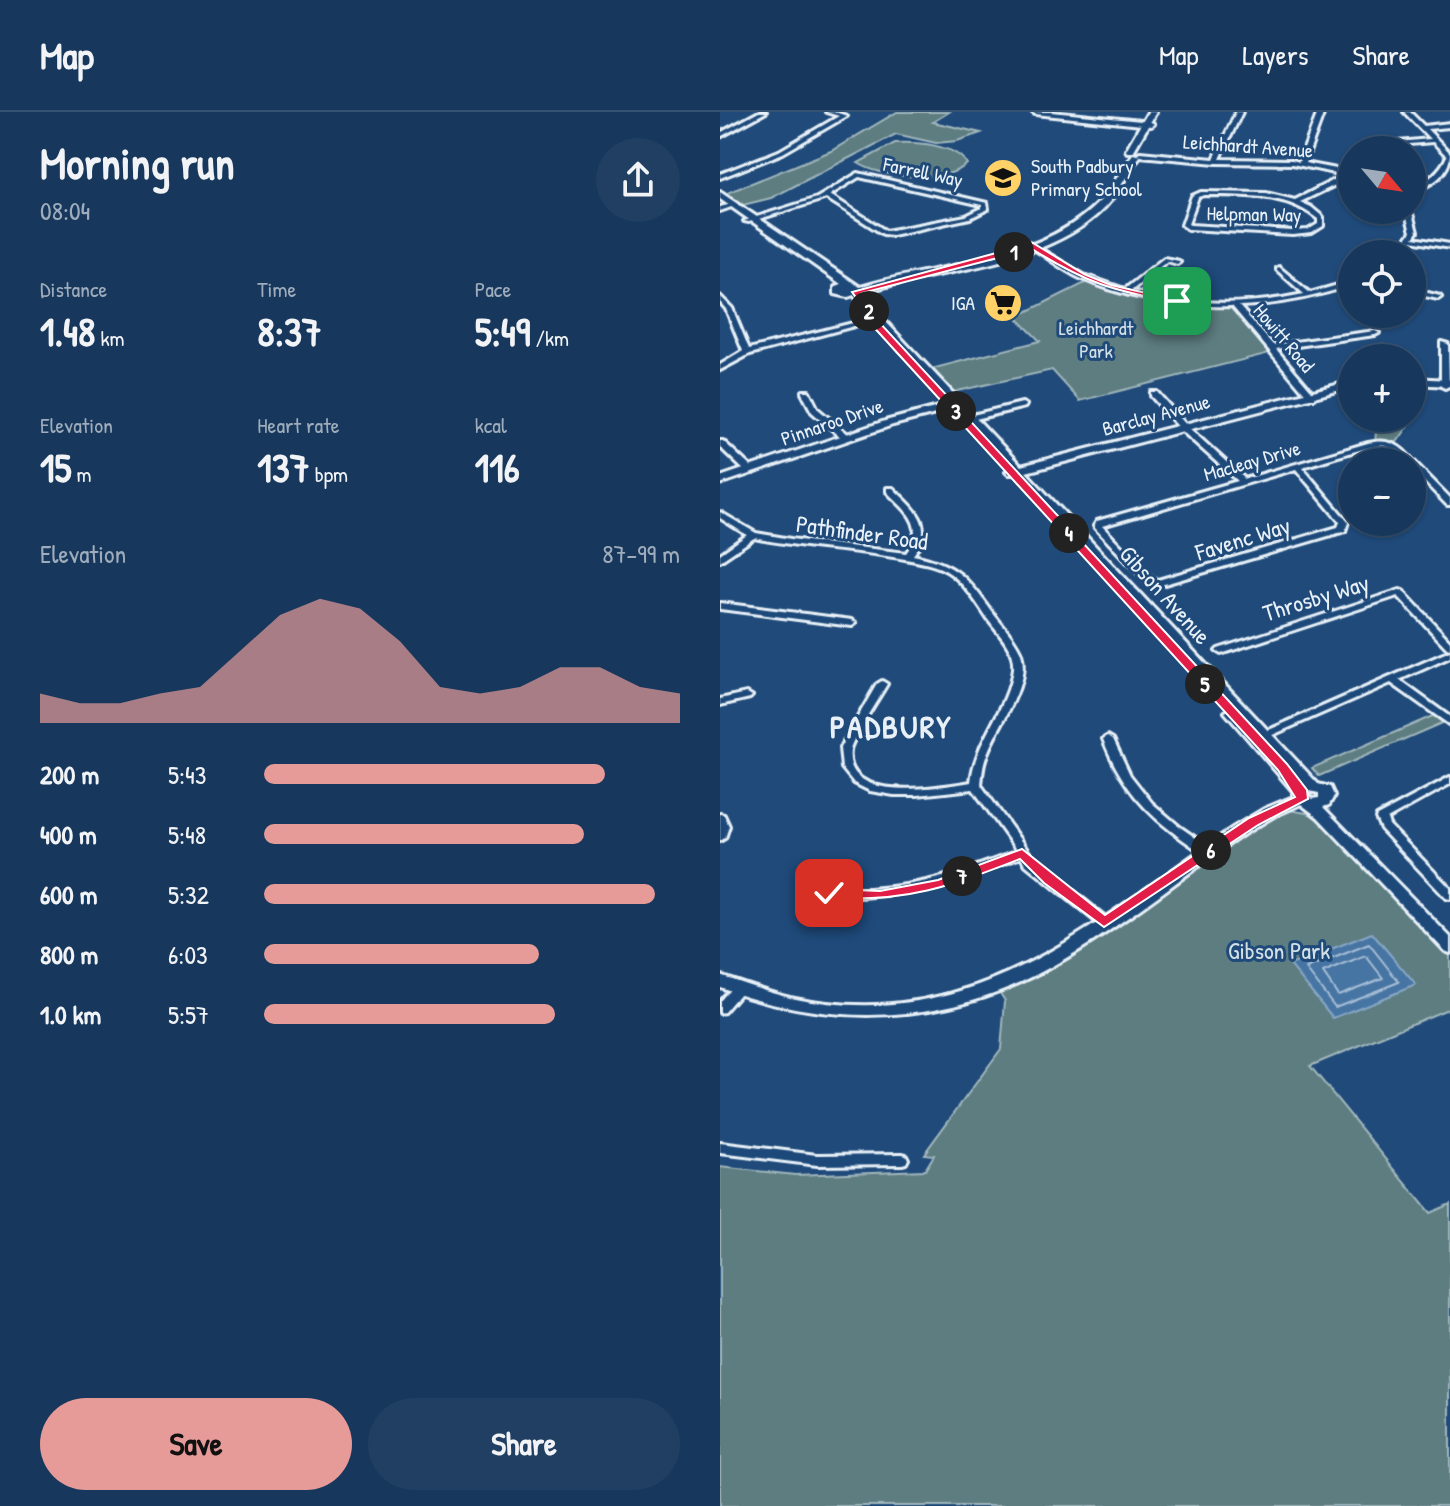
<!DOCTYPE html>
<meta charset="utf-8">
<style>
body{margin:0;font-family:"Patrick Hand",sans-serif;background:#203f62;color:#f1f3f6;height:100vh;display:flex;flex-direction:column;font-size:30px;white-space:nowrap}
*{box-sizing:border-box;margin:0}
p{font-size:26px;color:#9eacbb}
.icon{flex:none;width:44px;height:44px;fill:none;stroke:currentColor;stroke-width:2;stroke-linecap:round;stroke-linejoin:round}
.map{position:relative;flex:1;overflow:hidden}
.side{display:flex;flex-direction:column;background:#17385c;width:720px}
.side>*{flex:none}
.needle{width:52px;rotate:119deg}
.fabs{position:absolute;left:618px;top:24px;display:grid;gap:16px}
.fabs a{display:grid;place-items:center;width:88px;height:88px;border-radius:50%;background:#17385c;box-shadow:0 2px 6px #0004,0 0 0 2px #365272;font-size:40px}
.pin{position:absolute;display:grid;place-items:center;width:68px;height:68px;color:#fff;margin:-34px;border-radius:16px;box-shadow:0 4px 12px #0006}
.km{position:absolute;width:40px;height:40px;margin:-20px;border-radius:50%;background:#222;color:#fff;font-size:22px;line-height:40px;text-align:center}
.round{display:grid;place-items:center;flex:none;width:84px;height:84px;border-radius:42px;background:#203f62}
.overview{display:flex;align-items:center;justify-content:space-between;height:136px;padding:0 40px}
h1{font-size:44px;font-weight:700;line-height:60px}
.figures{display:grid;grid-template-columns:repeat(3,1fr);gap:12px;height:136px;padding:8px 40px}
.figures div{display:grid;align-content:center}
.figures b{font-size:40px;font-weight:700}
.figures small{font-size:22px;font-weight:400}
.figures p{font-size:22px}
.chart{height:224px;padding:16px 40px}
.chart p{display:flex;justify-content:space-between}
.chart svg{width:100%;height:144px;margin-top:8px;fill:#e69b98;opacity:.7}
.primary-button{display:flex;gap:16px;margin-top:auto;padding:16px 40px}
.primary-button a{flex:1;height:92px;border-radius:48px;background:#e69b98;color:#111;font-size:32px;font-weight:700;line-height:92px;text-align:center}
.primary-button a+a{background:#203f62;color:#f1f3f6}
ul{padding:0 40px;list-style:none;font-size:26px}
li{display:grid;grid-template-columns:128px 96px 1fr;align-items:center;height:60px}
li i{height:20px;border-radius:10px;background:#e69b98}
header{display:flex;align-items:center;gap:48px;box-sizing:border-box;height:112px;padding:0 40px;background:#17385c;border-bottom:2px solid #365272}
header strong{font-size:38px}
nav{display:flex;gap:44px;margin-inline-start:auto;font-size:28px}
main{display:flex;flex:1;min-height:0}
.map>svg:first-child{display:block}
.green{fill:#5d7d81;stroke:#a2b7bc;stroke-width:2}
.water{fill:#4775a3;stroke:#87a7c5;stroke-width:2}
.lines{fill:none;stroke-linecap:round;stroke-linejoin:round}
.shore{stroke:#a8bfd6;stroke-width:2}
.street-casing{stroke:#e8f1f8;stroke-width:6}
.secondary-casing{stroke:#e8f1f8;stroke-width:6}
.street{fill:#1f4a7a;fill-rule:evenodd}
.secondary{fill:#1f4a7a;fill-rule:evenodd}
.route{fill:#e11d48;stroke:#fff;stroke-width:2}
.labels{text-anchor:middle;stroke-width:6;stroke-linejoin:round;paint-order:stroke}
.far-street-label{font-size:20px;fill:#e8f1f8;stroke:#1f4a7a}
.far-poi-label{font-size:20px;fill:#e8f1f8;stroke:#1f4a7a;text-anchor:start}
.far-park-label{font-size:20px;fill:#d3e0e6;stroke:#1f4a7a}
.street-label{font-size:24px;fill:#e8f1f8;stroke:#1f4a7a}
.park-label{font-size:24px;fill:#d3e0e6;stroke:#1f4a7a}
.district-label{font-size:32px;font-weight:bold;letter-spacing:2px;fill:#e8f1f8;stroke:#1f4a7a}
</style>
<header>
<strong>Map</strong>
<nav><a>Map</a><a>Layers</a><a>Share</a></nav>
</header>
<main>
<section class="side">
<div class="overview"><div><h1>Morning run</h1><p>08:04</p></div><a class="round"><svg class="icon" aria-label="share" viewBox="0 0 24 24"><path d="M12 15V3M7 8l5-5 5 5M5 13v7h14v-7"/></svg></a></div>
<div class="figures">
<div><p>Distance</p><b>1.48<small> km</small></b></div>
<div><p>Time</p><b>8:37</b></div>
<div><p>Pace</p><b>5:49<small> /km</small></b></div>
</div>
<div class="figures">
<div><p>Elevation</p><b>15<small> m</small></b></div>
<div><p>Heart rate</p><b>137<small> bpm</small></b></div>
<div><p>kcal</p><b>116</b></div>
</div>
<div class="chart"><p><span>Elevation</span>87–99 m</p>
<svg viewBox="0 0 160 44" preserveAspectRatio="none"><path d="M0 44V35L10 38L20 38L30 35L40 33L50 22L60 11L70 6L80 9L90 19L100 33L110 35L120 33L130 27L140 27L150 33L160 35V44z"/></svg>
</div>
<ul>
<li><b>200 m</b>5:43<i style="width:82%"></i></li>
<li><b>400 m</b>5:48<i style="width:77%"></i></li>
<li><b>600 m</b>5:32<i style="width:94%"></i></li>
<li><b>800 m</b>6:03<i style="width:66%"></i></li>
<li><b>1.0 km</b>5:57<i style="width:70%"></i></li>
</ul>
<div class="primary-button"><a>Save</a><a>Share</a></div>
</section>
<div class="map">
<svg width="730" height="1394" viewBox="0 0 730 1394">
<rect width="100%" height="100%" fill="#1f4a7a"/>
<filter id="ink" filterUnits="userSpaceOnUse"><feTurbulence type="fractalNoise" baseFrequency=".0125" numOctaves="2"/><feDisplacementMap in="SourceGraphic" scale="16" xChannelSelector="R" yChannelSelector="G"/><feConvolveMatrix kernelMatrix="1 2 1 2 8 2 1 2 1" color-interpolation-filters="sRGB"/></filter>
<g filter="url(#ink)">
<g class="green">
<path d="M177,0H229L213,10L261,21L237,29L216,31L176,22L51,86L23,93L7,81L111,39Z"/>
<path d="M175,31C196,30 235,32 247,52C227,72 160,66 138,51Z"/>
<path d="M371,168L422,183L514,192L550,241L360,289L332,258L233,280L211,257L320,229L296,205Z"/>
<path d="M692,275H707L690,312L677,330L655,332L657,306H692Z"/>
<path d="M715,603L724,610L599,664L592,656Z"/>
<path d="M569,698L592,702L730,838V896L590,954L710,1101L730,1092V1394H0V1055L75,1063L205,1058L214,1043L204,1042L281,937L285,889L280,881L515,726Z"/>
</g>
<path class="water" d="M652,821L696,873L613,906L570,853Z"/>
<g class="lines">
<g class="shore">
<path d="M649,832L679,870L615,895L586,857Z"/>
<path d="M646,844L663,866L618,883L603,861Z"/>
</g>
<defs>
<g id="street">
<path d="M39,0H46L0,25V21Z"/>
<path d="M106,0H115L127,4L63,41L0,66V62L59,39L119,4Z"/>
<path d="M312,0H331L431,10L434,12L431,14L315,2Z"/>
<path d="M516,0H522L500,47L572,48L579,50L598,0H604L585,51L632,60V65L580,90L591,95L603,105V114L592,121L573,123L468,117L462,113L472,84L481,80L546,81L575,88L624,63L572,52L496,51L420,44L417,42L420,40L494,47ZM484,83C524,84 565,80 598,107V112L588,118L573,119L470,113L468,112L478,85Z"/>
<path d="M684,0H690L704,14L730,11V15L707,17L730,41C730,62 711,74 692,80V76C708,69 720,60 727,44L713,30L665,34V32L667,31L710,27Z"/>
<path d="M138,61L267,91L268,97L250,106L172,123L163,122L106,86L101,88L29,110L24,109L97,86ZM139,65L262,93V96L246,104L166,119L110,83Z"/>
<path d="M12,92L17,93L0,99V95Z"/>
<path d="M685,98H691L697,120L693,126L730,132V136L691,129L681,142H675L691,120Z"/>
<path d="M309,130L364,163L405,177L444,146L459,149L460,150L457,152L447,149L411,179C467,194 527,194 584,182L557,158V156L559,155L590,181L632,169V173C595,185 558,193 519,194L553,233L655,219L659,221L655,223L556,237L596,284L595,286H589L512,194C461,196 408,187 360,166C341,157 325,143 307,133V131Z"/>
<path d="M692,177L720,184L721,185L718,187L692,181Z"/>
<path d="M0,184L12,196L29,237L157,205L160,207L30,242L0,258V253L23,239L6,197L0,190Z"/>
<path d="M721,230L728,232L729,274L725,276L721,274Z"/>
<path d="M83,279H89L98,297L129,323V327H123L92,300L82,281Z"/>
<path d="M431,280H437L469,316L525,367L648,331C662,328 673,329 684,339L730,386V393H727L692,357V350H686C680,344 674,336 665,334C652,332 598,351 582,355L628,410L625,419L441,473L427,471L375,416L374,414L377,409L518,369L463,320L431,284ZM576,357L620,410L618,415L438,468L433,467L382,414Z"/>
<path d="M302,291L306,293L305,295L243,310L239,308L240,306Z"/>
<path d="M0,329H3L33,357V361H27L0,335Z"/>
<path d="M167,376H173C195,398 216,412 193,443C232,451 245,462 267,493C277,508 292,522 300,539C313,570 277,614 267,642C263,652 262,662 261,673L313,746L388,807L389,810L388,813H380L305,752L301,745C235,771 180,788 109,785L105,784L104,781L105,778L109,777C181,781 231,765 297,739L253,677L197,683H174L150,679L134,671L122,656L120,636L157,572L162,569L167,572C160,584 131,628 130,638C123,693 221,675 251,670C255,628 288,598 293,557C295,537 280,524 269,509C258,493 247,474 231,462C217,452 201,450 185,447C136,438 84,436 34,426L0,449V442L27,423L0,406V400L36,421L71,427L186,441C207,413 187,400 167,380Z"/>
<path d="M680,478L683,479L730,529V537L727,536L678,484L504,541L501,542L496,539L498,537Z"/>
<path d="M0,491L132,508L136,511L132,514L0,497Z"/>
<path d="M730,539V545L679,568L730,605V613L671,571L541,628L538,629L533,626L535,624Z"/>
<path d="M27,581L32,584L30,586L0,593V587Z"/>
<path d="M388,624L393,627L410,663L432,691L460,715L493,738L494,740L493,742C482,743 474,735 465,729C425,701 401,673 383,627Z"/>
<path d="M730,665V672L667,707L669,713L730,776V787L726,786L661,717L656,706L657,704Z"/>
<path d="M0,702L4,703L9,714L5,726L0,729Z"/>
<path d="M17,873L21,874L23,877L21,880L4,900L0,901V889L13,874Z"/>
<path d="M0,1031L97,1043L182,1042L186,1043L188,1047L186,1051L182,1052L97,1053L0,1041Z"/>
</g>
<g id="secondary">
<path d="M428,0H436L413,40H407L406,38Z"/>
<path d="M413,42L420,44C408,60 399,80 385,95C327,155 218,157 142,181L152,195L301,354L632,269V275L306,360L598,672L610,675L614,684L609,693L603,695L730,825V841L725,839L598,705L581,692L554,704L524,722C453,770 379,834 301,870C204,914 99,912 0,875V863C23,871 46,879 70,885C257,925 372,811 514,715L544,697L573,685V679L505,600L513,596L296,362H288L286,360L291,357L235,297L173,313L0,372V365L165,309L230,292L145,199L134,183L128,185L115,182V175L121,172L0,87V80L140,175C217,151 316,152 377,92C392,78 400,58 413,42ZM589,679L599,681V686L592,687L586,682Z"/>
<path d="M692,266L730,268V274L692,272Z"/>
</g>
</defs>
<use href="#street" class="street-casing"/>
<use href="#secondary" class="secondary-casing"/>
<use href="#street" class="street"/>
<use href="#secondary" class="secondary"/>
</g>
</g>
<path class="route" d="M313,131L364,162L391,173L461,189L457,191C392,178 368,172 312,137L142,181L161,207L158,209L567,652L587,678L588,687L538,713L384,815L324,771L300,747C228,775 188,790 109,786L102,781L109,777L160,779L218,768L302,737L385,803L529,706L575,685L558,658L149,210L151,206L132,180Z"/>
<defs>
<symbol id="school-disc" viewBox="-11 -11 22 22"><circle r="9.5" fill="#ffd166" stroke="#1f4a7a"/><path d="M0-5L7-2L0 1L-7-2ZM-4 1L0 2.5L4 1V4Q0 6-4 4Z" fill="#111"/></symbol>
<symbol id="supermarket-disc" viewBox="-11 -11 22 22"><circle r="9.5" fill="#ffd166" stroke="#1f4a7a"/><path d="M-6-5.5h2.5l.6 2H6L4.5 2H-2.5L-4.4-4H-6ZM-1.5 3.2a1.3 1.3 0 1 0 .1 0ZM3 3.2a1.3 1.3 0 1 0 .1 0Z" fill="#111"/></symbol>
</defs>
<g fill-rule="evenodd">
<use href="#school-disc" x="261" y="44" width="44" height="44"/>
<use href="#supermarket-disc" x="261" y="169" width="44" height="44"/>
</g>
<g class="labels">
<g class="far-street-label">
<text transform="translate(528 34) rotate(4)" y="7">Leichhardt Avenue</text>
<text transform="translate(203 60) rotate(12)" y="7">Farrell Way</text>
<text transform="translate(534 102) rotate(1)" y="7">Helpman Way</text>
<text transform="translate(564 226) rotate(50)" y="7">Howitt Road</text>
<text transform="translate(436 303) rotate(-15)" y="7">Barclay Avenue</text>
<text transform="translate(112 310) rotate(-19)" y="7">Pinnaroo Drive</text>
<text transform="translate(532 349) rotate(-16)" y="7">Macleay Drive</text>
</g>
<g class="far-poi-label">
<text x="311" y="61">South Padbury<tspan x="311" dy="23">Primary School</tspan></text>
<text x="255" y="198" text-anchor="end">IGA</text>
</g>
<g class="far-park-label">
<text x="376" y="223">Leichhardt<tspan x="376" dy="23">Park</tspan></text>
</g>
<g class="street-label">
<text transform="translate(142 421) rotate(8)" y="8">Pathfinder Road</text>
<text transform="translate(523 427) rotate(-17)" y="8">Favenc Way</text>
<text transform="translate(445 483) rotate(48)" y="8">Gibson Avenue</text>
<text transform="translate(596 486) rotate(-17)" y="8">Throsby Way</text>
</g>
<g class="park-label">
<text x="559" y="847">Gibson Park</text>
</g>
<g class="district-label">
<text x="171" y="626">PADBURY</text>
</g>
</g>
</svg>
<div class="fabs">
<a><svg class="needle" viewBox="-14 -14 28 28"><path d="M0-13l5 13h-10z" fill="#e53935"/><path d="M0 13l5-13h-10z" fill="#9eacbb"/></svg></a>
<a><svg class="icon" aria-label="locate" viewBox="0 0 24 24"><circle cx="12" cy="12" r="6"/><path d="M12 2v4M12 18v4M2 12h4M18 12h4"/></svg></a>
<a>+</a>
<a>−</a>
</div>
<div class="pin" style="left:457px;top:189px;background:#1e9e55"><svg class="icon" aria-label="arrive" viewBox="0 0 24 24"><path d="M6 21V4h12l-3 4 3 4H6"/></svg></div>
<div class="pin" style="left:109px;top:781px;background:#d93025"><svg class="icon" aria-label="check" viewBox="0 0 24 24"><path d="M5 12l5 5 9-10"/></svg></div>
<b class="km" style="left:294px;top:140px">1</b>
<b class="km" style="left:149px;top:199px">2</b>
<b class="km" style="left:236px;top:299px">3</b>
<b class="km" style="left:349px;top:421px">4</b>
<b class="km" style="left:485px;top:572px">5</b>
<b class="km" style="left:491px;top:738px">6</b>
<b class="km" style="left:242px;top:764px">7</b>
</div>
</main>
